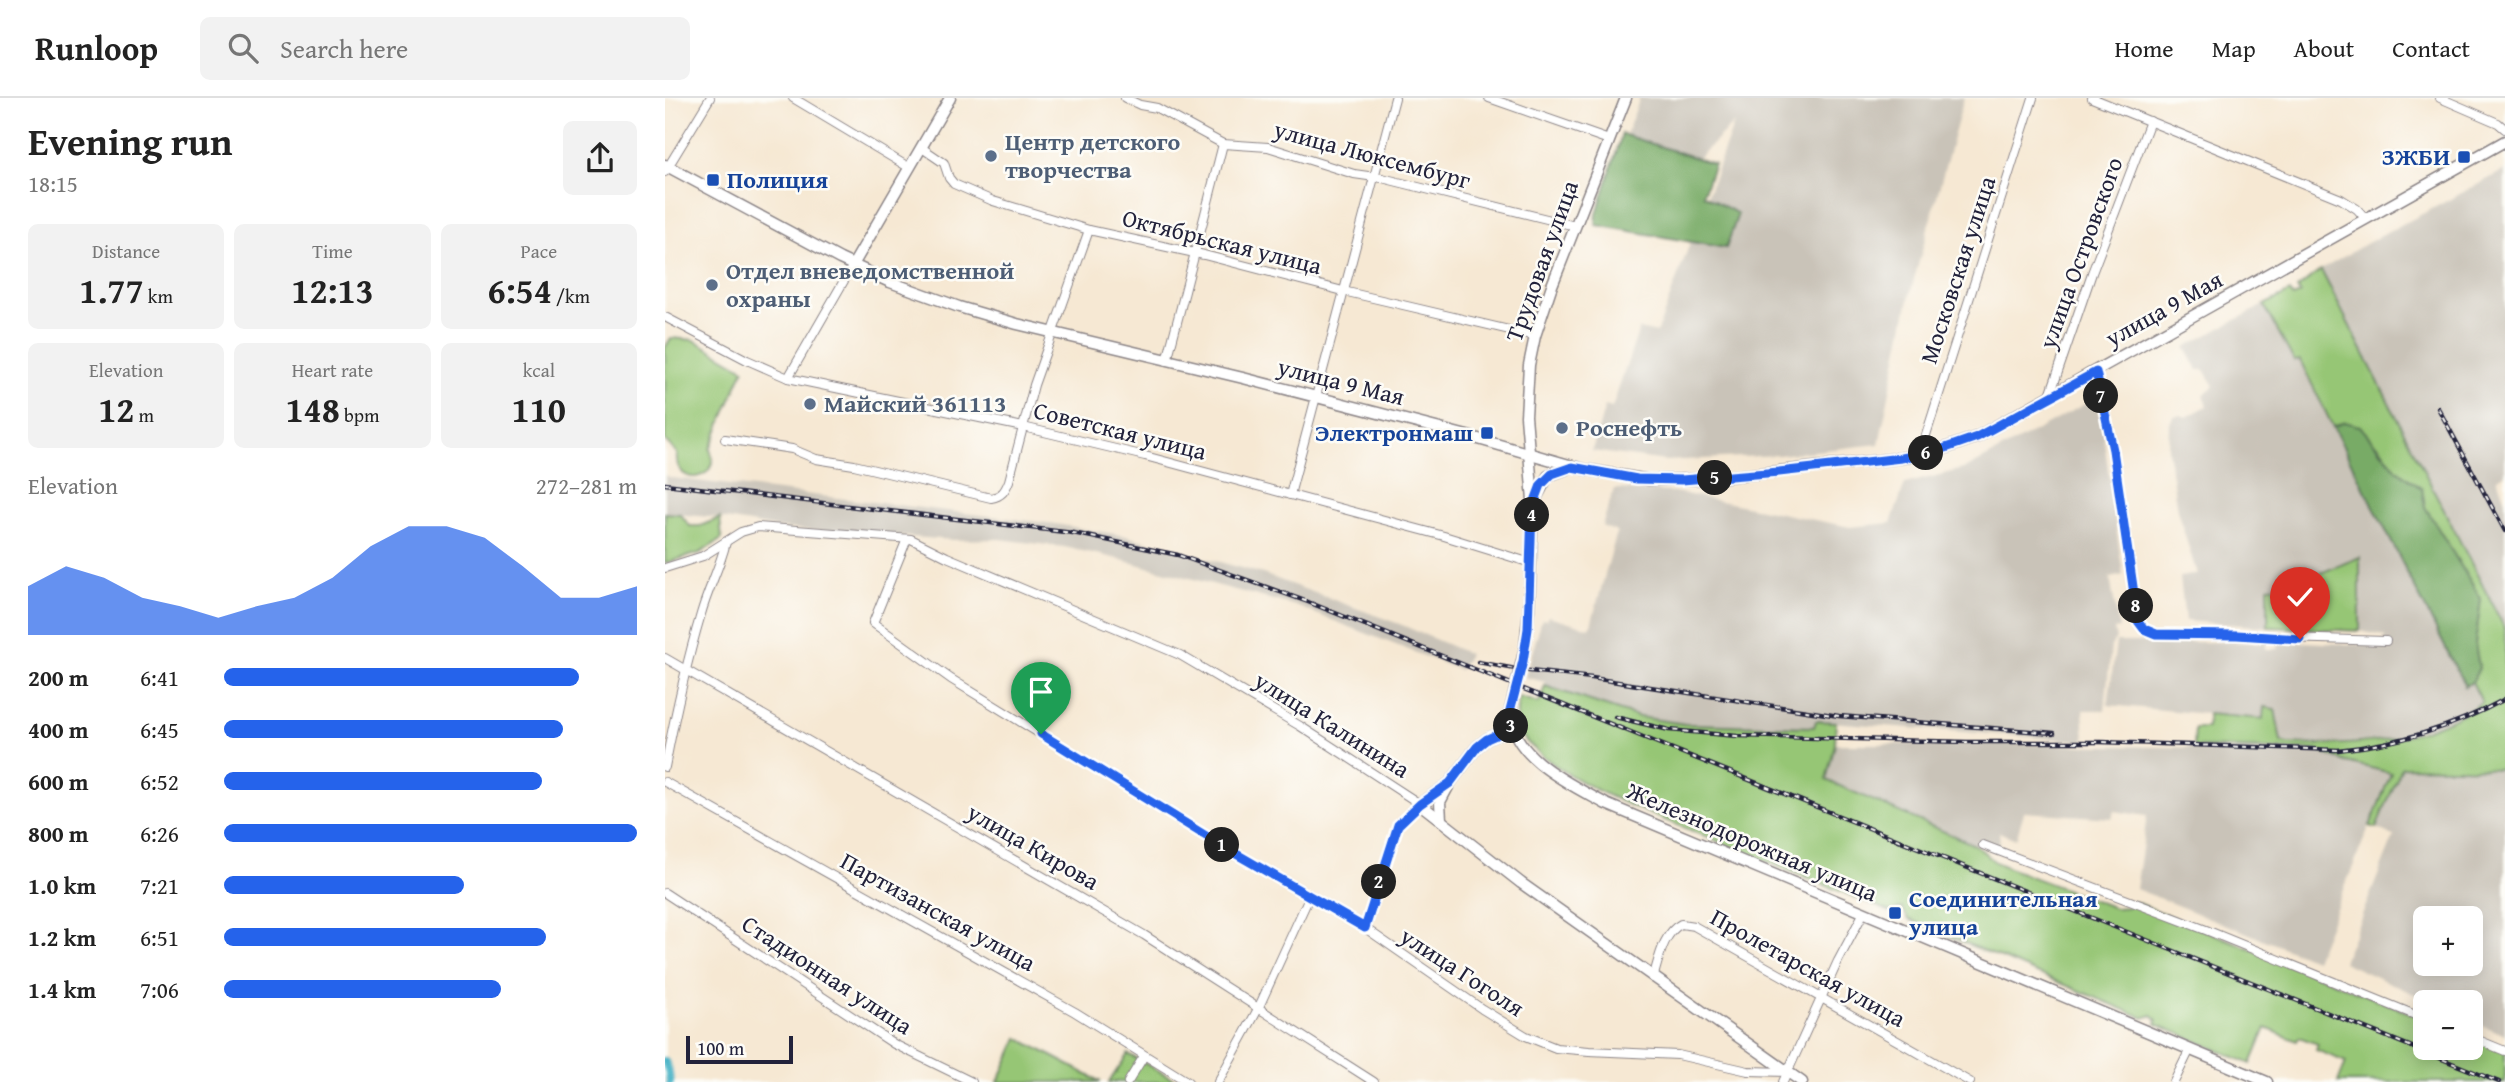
<!DOCTYPE html>
<meta charset="utf-8">
<style>
body{margin:0;font-family:"Gentium Book Plus",serif;background:#f2f2f2;color:#222;height:100vh;display:flex;flex-direction:column;font-size:26px;white-space:nowrap}
*{box-sizing:border-box;margin:0}
p{font-size:23px;color:#767676}
.icon{flex:none;width:38px;height:38px;fill:none;stroke:currentColor;stroke-width:2;stroke-linecap:round;stroke-linejoin:round}
.map{position:relative;flex:1;overflow:hidden}
.side{display:flex;flex-direction:column;background:#fff;width:665px}
.side>*{flex:none}
.controls{position:absolute;left:1748px;top:808px;display:grid;gap:14px}
.controls a{display:grid;place-items:center;width:70px;height:70px;border-radius:10px;background:#fff;box-shadow:0 4px 18px #0003;font-size:35px}
.scale{position:absolute;left:21px;bottom:18px;width:107px;box-sizing:border-box;padding-left:7px;border:4px solid #22223b;border-top:0;font-size:19px;line-height:24px;white-space:nowrap;color:#22223b;-webkit-text-stroke:5px #fdfcf7;paint-order:stroke}
.pin{position:absolute;display:grid;place-items:center;width:60px;height:60px;color:#fff;margin:-72px -30px;border-radius:50% 50% 50% 0;rotate:-45deg;box-shadow:0 0 7px #0007}
.pin .icon{rotate:45deg}
.km{position:absolute;width:35px;height:35px;margin:-18px;border-radius:50%;background:#222;color:#fff;font-size:19px;line-height:35px;text-align:center}
.round{display:grid;place-items:center;flex:none;width:74px;height:74px;border-radius:10px;background:#f2f2f2}
.overview{display:flex;align-items:center;justify-content:space-between;height:119px;padding:0 28px}
h1{font-size:38px;font-weight:800;line-height:52px}
.metrics{display:grid;grid-template-columns:repeat(3,1fr);gap:10px;height:119px;padding:7px 28px}
.metrics div{display:grid;align-content:center;border-radius:10px;background:#f2f2f2;text-align:center}
.metrics b{font-size:35px;font-weight:800}
.metrics small{font-size:19px;font-weight:400}
.metrics p{font-size:19px}
.chart{height:196px;padding:14px 28px}
.chart p{display:flex;justify-content:space-between}
.chart svg{width:100%;height:126px;margin-top:7px;fill:#2563eb;opacity:.7}
ul{padding:0 28px;list-style:none;font-size:23px}
li{display:grid;grid-template-columns:112px 84px 1fr;align-items:center;height:52px}
li i{height:18px;border-radius:9px;background:#2563eb}
header{display:flex;align-items:center;gap:42px;box-sizing:border-box;height:98px;padding:0 35px;background:#fff;border-bottom:2px solid #e0e0e0}
header strong{font-size:33px}
nav{display:flex;gap:38px;margin-inline-start:auto;font-size:24px}
.search{width:490px;height:63px;background:#f2f2f2;display:flex;align-items:center;gap:18px;box-sizing:border-box;padding:0 24px;border-radius:10px;color:#767676;font-size:26px}
main{display:flex;flex:1;min-height:0}
.map>svg:first-child{display:block}
.industrial{fill:#c9c3b8;fill-rule:evenodd}
.green{fill:#96c675;stroke:#5c7458;stroke-width:2}
.forest{fill:#78ab66;stroke:#4d6650;stroke-width:2}
.lines{fill:none;stroke-linecap:round;stroke-linejoin:round}
.canal{stroke:#49b4c7;stroke-width:8}
.minor-casing{stroke:#8c8587;stroke-width:10}
.tertiary-casing{stroke:#8c8587;stroke-width:13}
.minor{stroke:#fff;stroke-width:8}
.tertiary{stroke:#fff;stroke-width:10}
.rail-casing{stroke:#22223b;stroke-width:4.5}
.rail{stroke:#fdfcf7;stroke-width:2;stroke-dasharray:5;stroke-linecap:butt}
.route-casing{stroke:#fff;stroke-width:14}
.route{stroke:#2563eb;stroke-width:9}
.service-dot{fill:#5c6f8a;stroke:#fdfcf7;stroke-width:2.5}
.transit-dot{fill:#1a4fb4;stroke:#fdfcf7;stroke-width:2.5}
.labels{text-anchor:middle;stroke-width:5;stroke-linejoin:round;paint-order:stroke}
.service-label{font-size:24px;font-weight:bold;fill:#4e5e75;stroke:#fdfcf7;text-anchor:start}
.street-label{font-size:24px;fill:#22223b;stroke:#fdfcf7}
.transit-label{font-size:24px;font-weight:bold;fill:#164399;stroke:#fdfcf7;text-anchor:end}
</style>
<header>
<strong>Runloop</strong>
<div class="search"><svg class="icon" aria-label="search" viewBox="0 0 24 24"><circle cx="10" cy="10" r="6"/><path d="M15 15l6 6"/></svg>Search here</div>
<nav><a>Home</a><a>Map</a><a>About</a><a>Contact</a></nav>
</header>
<main>
<section class="side">
<div class="overview"><div><h1>Evening run</h1><p>18:15</p></div><a class="round"><svg class="icon" aria-label="share" viewBox="0 0 24 24"><path d="M12 15V3M7 8l5-5 5 5M5 13v7h14v-7"/></svg></a></div>
<div class="metrics">
<div><p>Distance</p><b>1.77<small> km</small></b></div>
<div><p>Time</p><b>12:13</b></div>
<div><p>Pace</p><b>6:54<small> /km</small></b></div>
</div>
<div class="metrics">
<div><p>Elevation</p><b>12<small> m</small></b></div>
<div><p>Heart rate</p><b>148<small> bpm</small></b></div>
<div><p>kcal</p><b>110</b></div>
</div>
<div class="chart"><p><span>Elevation</span>272–281 m</p>
<svg viewBox="0 0 160 44" preserveAspectRatio="none"><path d="M0 44V27L10 20L20 24L30 31L40 34L50 38L60 34L70 31L80 24L90 13L100 6L110 6L120 10L130 20L140 31L150 31L160 27V44z"/></svg>
</div>
<ul>
<li><b>200 m</b>6:41<i style="width:86%"></i></li>
<li><b>400 m</b>6:45<i style="width:82%"></i></li>
<li><b>600 m</b>6:52<i style="width:77%"></i></li>
<li><b>800 m</b>6:26<i style="width:100%"></i></li>
<li><b>1.0 km</b>7:21<i style="width:58%"></i></li>
<li><b>1.2 km</b>6:51<i style="width:78%"></i></li>
<li><b>1.4 km</b>7:06<i style="width:67%"></i></li>
</ul>
</section>
<div class="map">
<svg width="1840" height="984" viewBox="0 0 1840 984">
<rect width="100%" height="100%" fill="#fdfcf7"/>
<filter id="ink" filterUnits="userSpaceOnUse"><feTurbulence type="fractalNoise" baseFrequency=".0143" numOctaves="2"/><feDisplacementMap in="SourceGraphic" scale="14" xChannelSelector="R" yChannelSelector="G"/><feConvolveMatrix kernelMatrix="1 2 1 2 8 2 1 2 1" color-interpolation-filters="sRGB"/></filter>
<filter id="wash" filterUnits="userSpaceOnUse"><feTurbulence type="fractalNoise" baseFrequency=".00686" numOctaves="4" result="noise"/><feDisplacementMap in="SourceGraphic" scale="28" xChannelSelector="R" yChannelSelector="G"/><feGaussianBlur stdDeviation="1.57" result="paint"/><feColorMatrix in="noise" values="0 0 0 0 0 0 0 0 0 0 0 0 0 0 0 0 0 1.4 0 .05"/><feComposite in="paint" operator="in"/></filter>
<g filter="url(#wash)">
<rect width="100%" height="100%" fill="#f6e8d3"/>
<g class="industrial">
<path d="M975,0H1299L1245,196L1214,346L1114,357L1001,363L927,353L940,308L947,310L974,231L992,235L1069,25L1032,61L961,37Z"/>
<path d="M1840,72V376L1832,380L1840,403V531L1656,172L1695,149Z"/>
<path d="M1599,207L1628,263L1634,261L1800,588L1807,584L1817,604L1776,626L1706,645L1660,647L1622,646L1616,644L1598,621L1443,607L1451,544H1601V551H1612L1615,543L1722,548L1719,538L1695,533L1694,459L1626,487L1603,489V529L1520,523L1515,479L1532,476L1512,412L1503,351L1504,328L1508,318L1515,317L1522,319L1542,308L1538,297L1549,288L1539,272H1533L1520,249Z"/>
<path d="M1433,299L1458,477L1445,480L1454,530L1449,531L1451,541L1446,548L1440,612H1418L1420,643L1151,623L1149,629L1020,626L974,619L918,602L880,588V584L860,579L877,521L881,522L883,518L925,530L952,434L937,428L949,391L1010,394L1185,429L1226,425L1240,386L1302,370Z"/>
<path d="M0,377L6,380L390,426L461,438L598,476L737,527L804,556L795,572L631,508L445,459L399,449L335,441L289,442L114,430L55,420L0,415Z"/>
<path d="M1170,646H1338L1651,652L1681,664L1726,675L1650,862L1471,791L1482,718L1449,713L1447,720L1359,714L1351,741L1334,734L1335,746L1317,743L1312,748L1160,682Z"/>
<path d="M1736,669L1840,671V937L1806,922V905H1769L1678,864L1729,738L1711,730ZM1760,821H1806V866H1760Z"/>
</g>
<g class="green">
<path d="M1656,172L1840,531V671L1737,669L1711,730L1705,728L1726,675L1681,664L1651,652L1529,649L1530,630H1542L1543,616L1598,621L1599,609L1610,611L1616,644L1622,646C1691,649 1758,644 1817,604L1807,584L1814,570L1810,546L1816,501L1760,409L1757,391L1732,372L1714,348L1679,324L1668,329L1635,262L1629,263L1599,207L1625,194L1628,199L1635,196L1632,191Z"/>
<path d="M6,240L29,242L79,271L45,351C58,384 8,391 12,355L0,342V250Z"/>
<path d="M0,415L15,416L25,428H35L55,420L57,441L35,455L0,465Z"/>
<path d="M1695,459V533L1603,529V489L1626,487Z"/>
<path d="M880,588L974,619L1020,626L1149,629L1151,623L1171,624L1170,646L1161,682L1312,748L1330,764L1346,771L1450,810L1463,809L1470,804L1760,921V950H1806V939L1840,953V984H1673L1681,964L1651,952L1653,946L1634,939L1632,943L1601,930L1586,966L1491,926L1492,922L1487,917L1479,920L1243,821L1237,810L1226,814C1163,788 1100,763 1037,737C981,714 906,688 862,644C851,632 850,614 854,599L874,605Z"/>
<path d="M353,940L436,984H333Z"/>
<path d="M463,956L514,984H444Z"/>
</g>
<g class="forest">
<path d="M957,36L1049,66L1038,96L1073,116L1061,150L931,127L932,115Z"/>
<path d="M1679,324L1695,328L1732,372L1757,391L1760,409L1816,501L1810,546L1814,570L1807,584L1800,588L1668,329Z"/>
</g>
<g class="lines">
<path class="canal" d="M0,963L4,974L5,984"/>
</g>
</g>
<g filter="url(#ink)">
<g class="lines">
<defs>
<g id="minor">
<path d="M128,0L245,70"/>
<path d="M460,0L475,7L492,10L558,46L603,49L689,76L717,80L910,128"/>
<path d="M824,0L944,42"/>
<path d="M1427,0L1676,101L1692,111L1701,121"/>
<path d="M1775,0L1833,25L1840,31"/>
<path d="M257,50L279,65L284,80L289,86L328,103L424,132L539,157L678,193L870,238"/>
<path d="M0,74L45,0"/>
<path d="M0,219L82,262L123,280L358,329L480,358L779,438L866,465"/>
<path d="M502,263L558,46"/>
<path d="M1431,274L1448,352L1473,523L1479,531L1491,536L1721,543"/>
<path d="M123,280L188,167"/>
<path d="M1384,300L1427,175L1485,23"/>
<path d="M60,341L127,351L151,361L189,367L326,400C337,398 340,393 344,383L369,287L424,132"/>
<path d="M1255,356L1368,0"/>
<path d="M625,397L730,0"/>
<path d="M242,441L208,525L286,581L554,746L700,830L817,911L861,938L891,950L924,953L1013,957L1083,973L1123,974"/>
<path d="M0,470L38,458L76,434L93,429L246,441L282,459L515,557L635,628L755,706L733,727L729,737L700,830"/>
<path d="M0,560L479,837L709,984"/>
<path d="M0,669C10,617 21,566 36,516C43,491 55,469 61,444"/>
<path d="M0,684L410,914L523,984"/>
<path d="M1318,747L1541,832L1760,921"/>
<path d="M0,795L229,946L307,984"/>
<path d="M988,880C994,861 998,835 1016,826L1029,828L1305,984"/>
<path d="M1806,939L1840,953"/>
<path d="M463,984L479,958"/>
<path d="M553,984L593,911L645,797"/>
<path d="M1118,984L1173,863L1199,814"/>
<path d="M1509,984L1525,951"/>
</g>
<g id="tertiary">
<path d="M961,0L886,190L870,238L864,267L861,318L868,402L864,511L860,550L845,613C845,659 905,686 941,706L1602,984"/>
<path d="M0,67L175,161L225,184L294,209L352,226L578,280L810,340L918,371L984,382L1041,381L1236,360L1272,353L1312,339L1840,43"/>
<path d="M188,167L285,0"/>
<path d="M870,402L883,378L907,369"/>
<path d="M847,630L822,641L812,649L785,685L755,706L856,785L1137,984"/>
<path d="M776,722L775,704L783,689"/>
</g>
</defs>
<use href="#minor" class="minor-casing"/>
<use href="#tertiary" class="tertiary-casing"/>
<use href="#minor" class="minor"/>
<use href="#tertiary" class="tertiary"/>
<defs>
<g id="rail">
<path d="M1773,310L1840,433"/>
<path d="M0,386L408,435L513,457L643,504L1834,984"/>
<path d="M813,564L856,572L927,580L1174,618L1389,635"/>
<path d="M950,619L1004,632L1072,638L1301,644H1436L1673,652C1733,646 1787,630 1840,601"/>
</g>
</defs>
<use href="#rail" class="rail-casing"/>
<use href="#rail" class="rail"/>
</g>
</g>
<g class="lines" filter="url(#ink)">
<defs>
<path id="route" d="M376,636L554,746L700,830L733,727L755,706L785,685L812,649L822,641L847,630L845,613L858,563L863,531L867,411L876,387L887,376L907,369L972,381L1017,382L1114,374L1236,360L1272,353L1312,339L1431,274L1448,352L1473,523L1479,531L1491,536L1572,537L1635,541"/>
</defs>
<use href="#route" class="route-casing"/>
<use href="#route" class="route"/>
</g>
<g class="service-dot">
<circle cx="326" cy="58" r="7"/>
<circle cx="47" cy="187" r="7"/>
<circle cx="145" cy="306" r="7"/>
<circle cx="897" cy="330" r="7"/>
</g>
<g class="transit-dot">
<rect x="1792" y="52" width="14" height="14" rx="3.5"/>
<rect x="41" y="75" width="14" height="14" rx="3.5"/>
<rect x="815" y="328" width="14" height="14" rx="3.5"/>
<rect x="1223" y="808" width="14" height="14" rx="3.5"/>
</g>
<g class="labels">
<g class="service-label">
<text x="340" y="52">Центр детского<tspan x="340" dy="28">творчества</tspan></text>
<text x="61" y="181">Отдел вневедомственной<tspan x="61" dy="28">охраны</tspan></text>
<text x="159" y="314">Майский 361113</text>
<text x="911" y="338">Роснефть</text>
</g>
<g class="street-label">
<text transform="translate(707 57) rotate(15)" y="8">улица Люксембург</text>
<text transform="translate(557 144) rotate(14)" y="8">Октябрьская улица</text>
<text transform="translate(1416 155) rotate(-70)" y="8">улица Островского</text>
<text transform="translate(877 163) rotate(-70)" y="8">Трудовая улица</text>
<text transform="translate(1293 172) rotate(-72)" y="8">Московская улица</text>
<text transform="translate(1499 211) rotate(-29)" y="8">улица 9 Мая</text>
<text transform="translate(676 284) rotate(14)" y="8">улица 9 Мая</text>
<text transform="translate(455 333) rotate(14)" y="8">Советская улица</text>
<text transform="translate(667 627) rotate(32)" y="8">улица Калинина</text>
<text transform="translate(1087 744) rotate(23)" y="8">Железнодорожная улица</text>
<text transform="translate(368 749) rotate(30)" y="8">улица Кирова</text>
<text transform="translate(273 814) rotate(29)" y="8">Партизанская улица</text>
<text transform="translate(1143 870) rotate(29)" y="8">Пролетарская улица</text>
<text transform="translate(797 874) rotate(33)" y="8">улица Гоголя</text>
<text transform="translate(162 877) rotate(33)" y="8">Стадионная улица</text>
</g>
<g class="transit-label">
<text x="1785" y="67">ЗЖБИ</text>
<text x="62" y="90" text-anchor="start">Полиция</text>
<text x="808" y="343">Электронмаш</text>
<text x="1244" y="809" text-anchor="start">Соединительная<tspan x="1244" dy="28">улица</tspan></text>
</g>
</g>
</svg>
<div class="controls">
<a>+</a>
<a>−</a>
</div>
<div class="scale">100 m</div>
<div class="pin" style="left:376px;top:636px;background:#1e9e55"><svg class="icon" aria-label="arrive" viewBox="0 0 24 24"><path d="M6 21V4h12l-3 4 3 4H6"/></svg></div>
<div class="pin" style="left:1635px;top:541px;background:#d93025"><svg class="icon" aria-label="check" viewBox="0 0 24 24"><path d="M5 12l5 5 9-10"/></svg></div>
<b class="km" style="left:557px;top:747px">1</b>
<b class="km" style="left:714px;top:784px">2</b>
<b class="km" style="left:846px;top:628px">3</b>
<b class="km" style="left:867px;top:417px">4</b>
<b class="km" style="left:1050px;top:380px">5</b>
<b class="km" style="left:1261px;top:355px">6</b>
<b class="km" style="left:1436px;top:298px">7</b>
<b class="km" style="left:1471px;top:508px">8</b>
</div>
</main>
